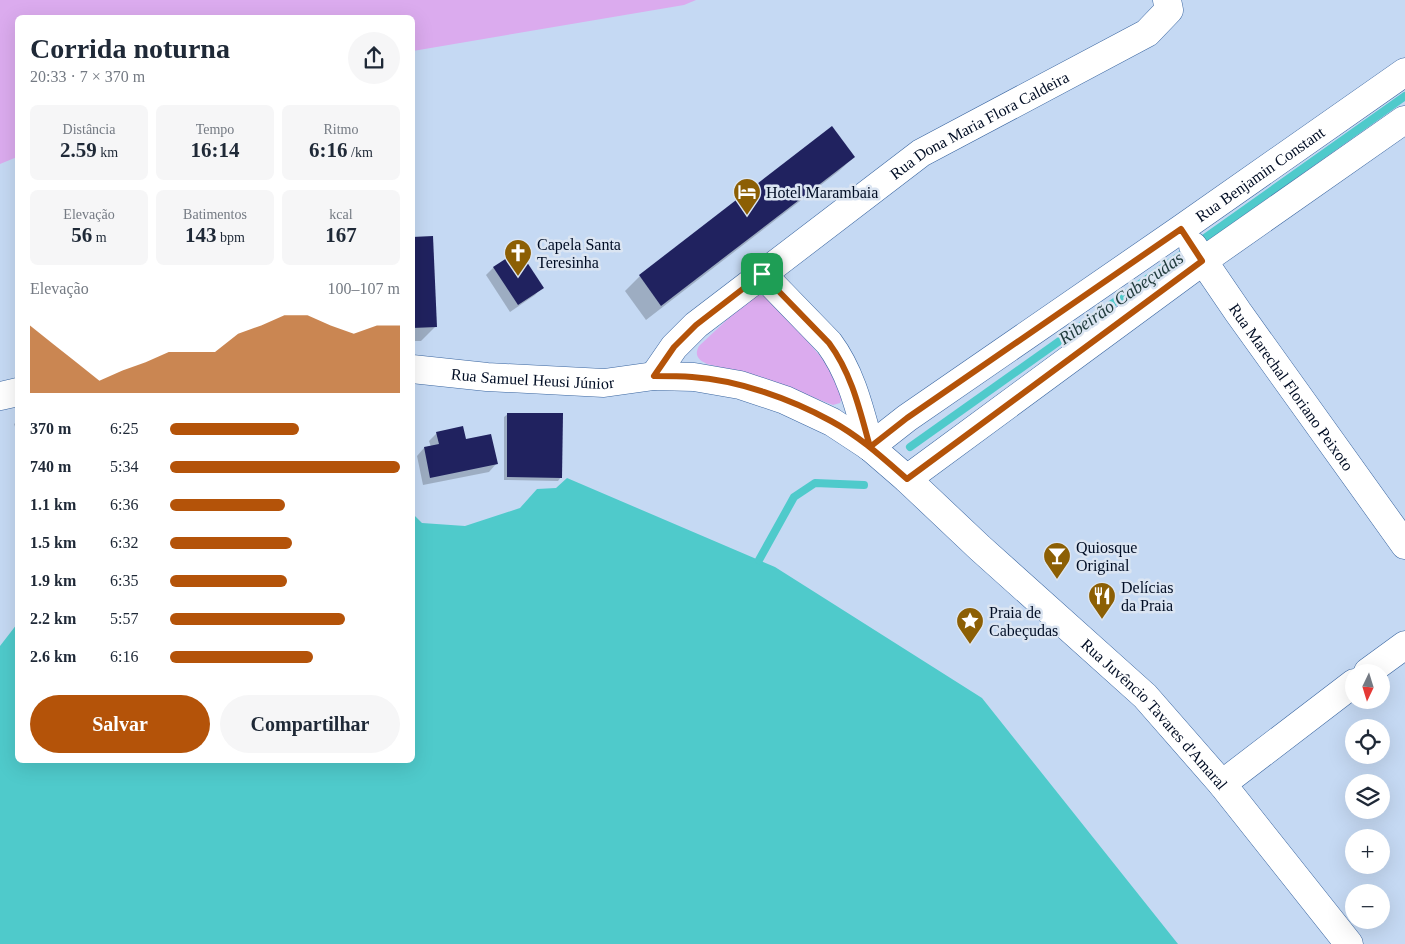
<!DOCTYPE html>
<html lang="pt">
<meta charset="utf-8">
<style>
body{margin:0;font-family:Georgia,serif;background:#f6f6f7;color:#1f2937;height:100vh;display:flex;flex-direction:column;font-size:19px;white-space:nowrap}
*{box-sizing:border-box;margin:0}
p{font-size:16px;color:#747a83}
.icon{flex:none;width:28px;height:28px;fill:none;stroke:currentColor;stroke-width:2;stroke-linecap:round;stroke-linejoin:round}
.map{position:relative;flex:1;overflow:hidden}
.sheet{position:absolute;left:15px;top:15px;width:400px;height:748px;display:flex;flex-direction:column;background:#fff;border-radius:8px;box-shadow:0 5px 20px #0002}
.sheet>*{flex:none}
.needle{width:32px;rotate:184deg}
.fabs{position:absolute;left:1345px;top:664px;display:grid;gap:10px}
.fabs a{display:grid;place-items:center;width:45px;height:45px;border-radius:50%;background:#fff;box-shadow:0 5px 20px #0002;font-size:25px}
.pin{position:absolute;display:grid;place-items:center;width:42px;height:42px;color:#fff;margin:-21px;border-radius:10px;box-shadow:0 2px 8px #0006}
.round{display:grid;place-items:center;flex:none;width:52px;height:52px;border-radius:26px;background:#f6f6f7}
.summary{display:flex;align-items:center;justify-content:space-between;height:85px;padding:0 15px}
h1{font-size:28px;font-weight:800;line-height:38px}
.metrics{display:grid;grid-template-columns:repeat(3,1fr);gap:8px;height:85px;padding:5px 15px}
.metrics div{display:grid;align-content:center;border-radius:8px;background:#f6f6f7;text-align:center}
.metrics b{font-size:21px;font-weight:800}
.metrics small{font-size:14px;font-weight:400}
.metrics p{font-size:14px}
.chart{height:140px;padding:10px 15px}
.chart p{display:flex;justify-content:space-between}
.chart svg{width:100%;height:90px;margin-top:5px;fill:#b45309;opacity:.7}
.primary-button{display:flex;gap:10px;margin-top:auto;padding:10px 15px}
.primary-button a{flex:1;height:58px;border-radius:30px;background:#b45309;color:#fff;font-size:20px;font-weight:800;line-height:58px;text-align:center}
.primary-button a+a{background:#f6f6f7;color:#1f2937}
ul{padding:0 15px;list-style:none;font-size:16px}
li{display:grid;grid-template-columns:80px 60px 1fr;align-items:center;height:38px}
li i{height:12px;border-radius:6px;background:#b45309}
.map>svg:first-child{display:block}
.green{fill:#dbabee}
.water{fill:#4fcacb}
.shadow{fill:#0003}
.lines{fill:none;stroke-linecap:round;stroke-linejoin:round}
.stream{stroke:#4fcacb;stroke-width:8}
.building{fill:#20225f}
.minor-casing{stroke:#3965a0;stroke-width:29}
.minor{stroke:#fff;stroke-width:28}
.route-casing{stroke:#fff;stroke-width:10}
.route{stroke:#b45309;stroke-width:6}
.labels{text-anchor:middle;stroke-width:5;stroke-linejoin:round;paint-order:stroke}
.street-label{font-size:16px;fill:#000d24;stroke:#dbe5f2}
.poi-label{font-size:16px;fill:#000d24;stroke:#dbe5f2;text-anchor:start}
.water-label{font-size:18px;font-style:italic;fill:#1f3a3b;stroke:#dbe5f2}
</style>
<div class="map">
<svg width="1405" height="944" viewBox="0 0 1405 944">
<rect width="100%" height="100%" fill="#c5d9f3"/>
<g class="green">
<path d="M0,0H696L684,5L413,51L412,18H18L17,157L0,164Z"/>
<path d="M758,294L766,297L797,329L821,357L830,369L843,394L840,403L833,405L761,377L707,364C698,360 694,355 699,346L750,298Z"/>
</g>
<path class="water" d="M567,478L775,567L982,698L1178,944H0V646L17,624L18,760H412L413,514L422,523L465,526L520,508L537,489L556,488Z"/>
<g class="shadow">
<path d="M831,128L854,157L839,171L646,320L625,291L640,276Z"/>
<path d="M412,238L436,326L421,341H412Z"/>
<path d="M518,252L542,287L535,295L510,312L486,275L493,268Z"/>
<path d="M508,414L561,477L558,481L504,480V417Z"/>
<path d="M18,421V435L14,424Z"/>
<path d="M437,433L465,440L496,464L489,472L423,485L417,456L424,448L431,447L429,441Z"/>
</g>
<g class="lines">
<g class="stream">
<path d="M910,447L1405,96"/>
<path d="M759,560L794,497L815,483L864,485"/>
</g>
</g>
<g class="building">
<path d="M832,126L855,157L661,306L639,275Z"/>
<path d="M433,236L437,327L412,328V237Z"/>
<path d="M519,250L544,288L518,305L493,267Z"/>
<path d="M507,413H563L562,478L507,477Z"/>
<path d="M463,426L466,439L491,434L498,464L430,478L424,447L439,444L436,432Z"/>
</g>
<g class="lines">
<defs>
<g id="minor">
<path id="s1" d="M1193,246L1238,312L1405,545"/>
<path d="M762,274L829,343C852,374 860,411 870,447"/>
<path id="s2" d="M412,369L487,377L604,383L654,376L694,377L740,385L785,400L832,422L870,447L907,479L980,548L1145,696L1222,784L1349,944"/>
<path id="s3" d="M654,376L674,347L696,325L921,153L1147,33L1169,10L1167,0"/>
<path d="M0,396L18,392"/>
<path id="s4" d="M870,447L907,418L1181,229L1405,72"/>
<path d="M907,479L1203,261L1404,120"/>
<path d="M1368,672L1405,645"/>
<path d="M1222,784L1354,683"/>
</g>
</defs>
<use href="#minor" class="minor-casing"/>
<use href="#minor" class="minor"/>
</g>
<g class="lines">
<defs>
<path id="route" d="M762,274L696,325L674,347L654,376C667,376 680,376 692,377C738,380 791,399 831,421C859,436 883,458 907,479L1202,261L1181,229L907,418L870,447C860,411 852,374 829,343L762,274"/>
</defs>
<use href="#route" class="route-casing"/>
<use href="#route" class="route"/>
</g>
<defs>
<symbol id="hotel-pin" viewBox="-11 -11 22 30"><path d="M0 17L-7.5 6A9.5 9.5 0 1 1 7.5 6Z" fill="#8c5f04" stroke="#dbe5f2"/><path d="M-6-4.5h1.5V1H6V5H4.5V3h-9V5H-6ZM-4 0a1.8 1.8 0 1 1 3.6 0ZM.5 0V-2.5h3Q6-2.5 6 0Z" fill="#fff"/></symbol>
<symbol id="church-pin" viewBox="-11 -11 22 30"><path d="M0 17L-7.5 6A9.5 9.5 0 1 1 7.5 6Z" fill="#8c5f04" stroke="#dbe5f2"/><path d="M-1.2-6h2.4v3.5h3.3v2.4h-3.3V6h-2.4V-.1h-3.3v-2.4h3.3Z" fill="#fff"/></symbol>
<symbol id="bar-pin" viewBox="-11 -11 22 30"><path d="M0 17L-7.5 6A9.5 9.5 0 1 1 7.5 6Z" fill="#8c5f04" stroke="#dbe5f2"/><path d="M-6-5H6L.8 .8V4.5H3.5V6h-7V4.5H-.8V.8Z" fill="#fff"/></symbol>
<symbol id="restaurant-pin" viewBox="-11 -11 22 30"><path d="M0 17L-7.5 6A9.5 9.5 0 1 1 7.5 6Z" fill="#8c5f04" stroke="#dbe5f2"/><path d="M-5-6h1v4h1v-4h1v4h1v-4h1v5L-1.5 .5V6h-2V.5L-5-1ZM5-6V6H3V1.5H1.5Q1.5-4 5-6Z" fill="#fff"/></symbol>
<symbol id="sight-pin" viewBox="-11 -11 22 30"><path d="M0 17L-7.5 6A9.5 9.5 0 1 1 7.5 6Z" fill="#8c5f04" stroke="#dbe5f2"/><path d="M0-6L1.8-2.2L6-1.7L2.9 1.2L3.7 5.4L0 3.3L-3.7 5.4L-2.9 1.2L-6-1.7L-1.8-2.2Z" fill="#fff"/></symbol>
</defs>
<g fill-rule="evenodd">
<use href="#hotel-pin" x="731" y="176" width="32" height="43"/>
<use href="#church-pin" x="502" y="237" width="32" height="43"/>
<use href="#bar-pin" x="1041" y="540" width="32" height="43"/>
<use href="#restaurant-pin" x="1086" y="580" width="32" height="43"/>
<use href="#sight-pin" x="954" y="605" width="32" height="43"/>
</g>
<g class="labels">
<g class="street-label">
<text dy="6" stroke="none"><textPath href="#s3" startOffset="414">Rua Dona Maria Flora Caldeira</textPath></text>
<text dy="6" stroke="none"><textPath href="#s4" startOffset="476">Rua Benjamin Constant</textPath></text>
<text dy="6" stroke="none"><textPath href="#s2" startOffset="121">Rua Samuel Heusi Júnior</textPath></text>
<text dy="6" stroke="none"><textPath href="#s1" startOffset="172">Rua Marechal Floriano Peixoto</textPath></text>
<text dy="6" stroke="none"><textPath href="#s2" startOffset="865">Rua Juvêncio Tavares d'Amaral</textPath></text>
</g>
<g class="poi-label">
<text x="766" y="198">Hotel Marambaia</text>
<text x="537" y="250">Capela Santa<tspan x="537" dy="18">Teresinha</tspan></text>
<text x="1076" y="553">Quiosque<tspan x="1076" dy="18">Original</tspan></text>
<text x="1121" y="593">Delícias<tspan x="1121" dy="18">da Praia</tspan></text>
<text x="989" y="618">Praia de<tspan x="989" dy="18">Cabeçudas</tspan></text>
</g>
<g class="water-label">
<text transform="translate(1121 298) rotate(-35)" y="6">Ribeirão Cabeçudas</text>
</g>
</g>
</svg>
<div class="fabs">
<a><svg class="needle" viewBox="-14 -14 28 28"><path d="M0-13l5 13h-10z" fill="#e53935"/><path d="M0 13l5-13h-10z" fill="#747a83"/></svg></a>
<a><svg class="icon" aria-label="locate" viewBox="0 0 24 24"><circle cx="12" cy="12" r="6"/><path d="M12 2v4M12 18v4M2 12h4M18 12h4"/></svg></a>
<a><svg class="icon" aria-label="layers" viewBox="0 0 24 24"><path d="M12 4l9 5-9 5-9-5zM3 14l9 5 9-5"/></svg></a>
<a>+</a>
<a>−</a>
</div>
<div class="pin" style="left:762px;top:274px;background:#1e9e55"><svg class="icon" aria-label="arrive" viewBox="0 0 24 24"><path d="M6 21V4h12l-3 4 3 4H6"/></svg></div>
<section class="sheet">
<div class="summary"><div><h1>Corrida noturna</h1><p>20:33 · 7 × 370 m</p></div><a class="round"><svg class="icon" aria-label="share" viewBox="0 0 24 24"><path d="M12 15V3M7 8l5-5 5 5M5 13v7h14v-7"/></svg></a></div>
<div class="metrics">
<div><p>Distância</p><b>2.59<small> km</small></b></div>
<div><p>Tempo</p><b>16:14</b></div>
<div><p>Ritmo</p><b>6:16<small> /km</small></b></div>
</div>
<div class="metrics">
<div><p>Elevação</p><b>56<small> m</small></b></div>
<div><p>Batimentos</p><b>143<small> bpm</small></b></div>
<div><p>kcal</p><b>167</b></div>
</div>
<div class="chart"><p><span>Elevação</span>100–107 m</p>
<svg viewBox="0 0 160 44" preserveAspectRatio="none"><path d="M0 44V11L10 20L20 29L30 38L40 33L50 29L60 24L70 24L80 24L90 15L100 11L110 6L120 6L130 11L140 15L150 11L160 11V44z"/></svg>
</div>
<ul>
<li><b>370 m</b>6:25<i style="width:56%"></i></li>
<li><b>740 m</b>5:34<i style="width:100%"></i></li>
<li><b>1.1 km</b>6:36<i style="width:50%"></i></li>
<li><b>1.5 km</b>6:32<i style="width:53%"></i></li>
<li><b>1.9 km</b>6:35<i style="width:51%"></i></li>
<li><b>2.2 km</b>5:57<i style="width:76%"></i></li>
<li><b>2.6 km</b>6:16<i style="width:62%"></i></li>
</ul>
<div class="primary-button"><a>Salvar</a><a>Compartilhar</a></div>
</section>
</div>
